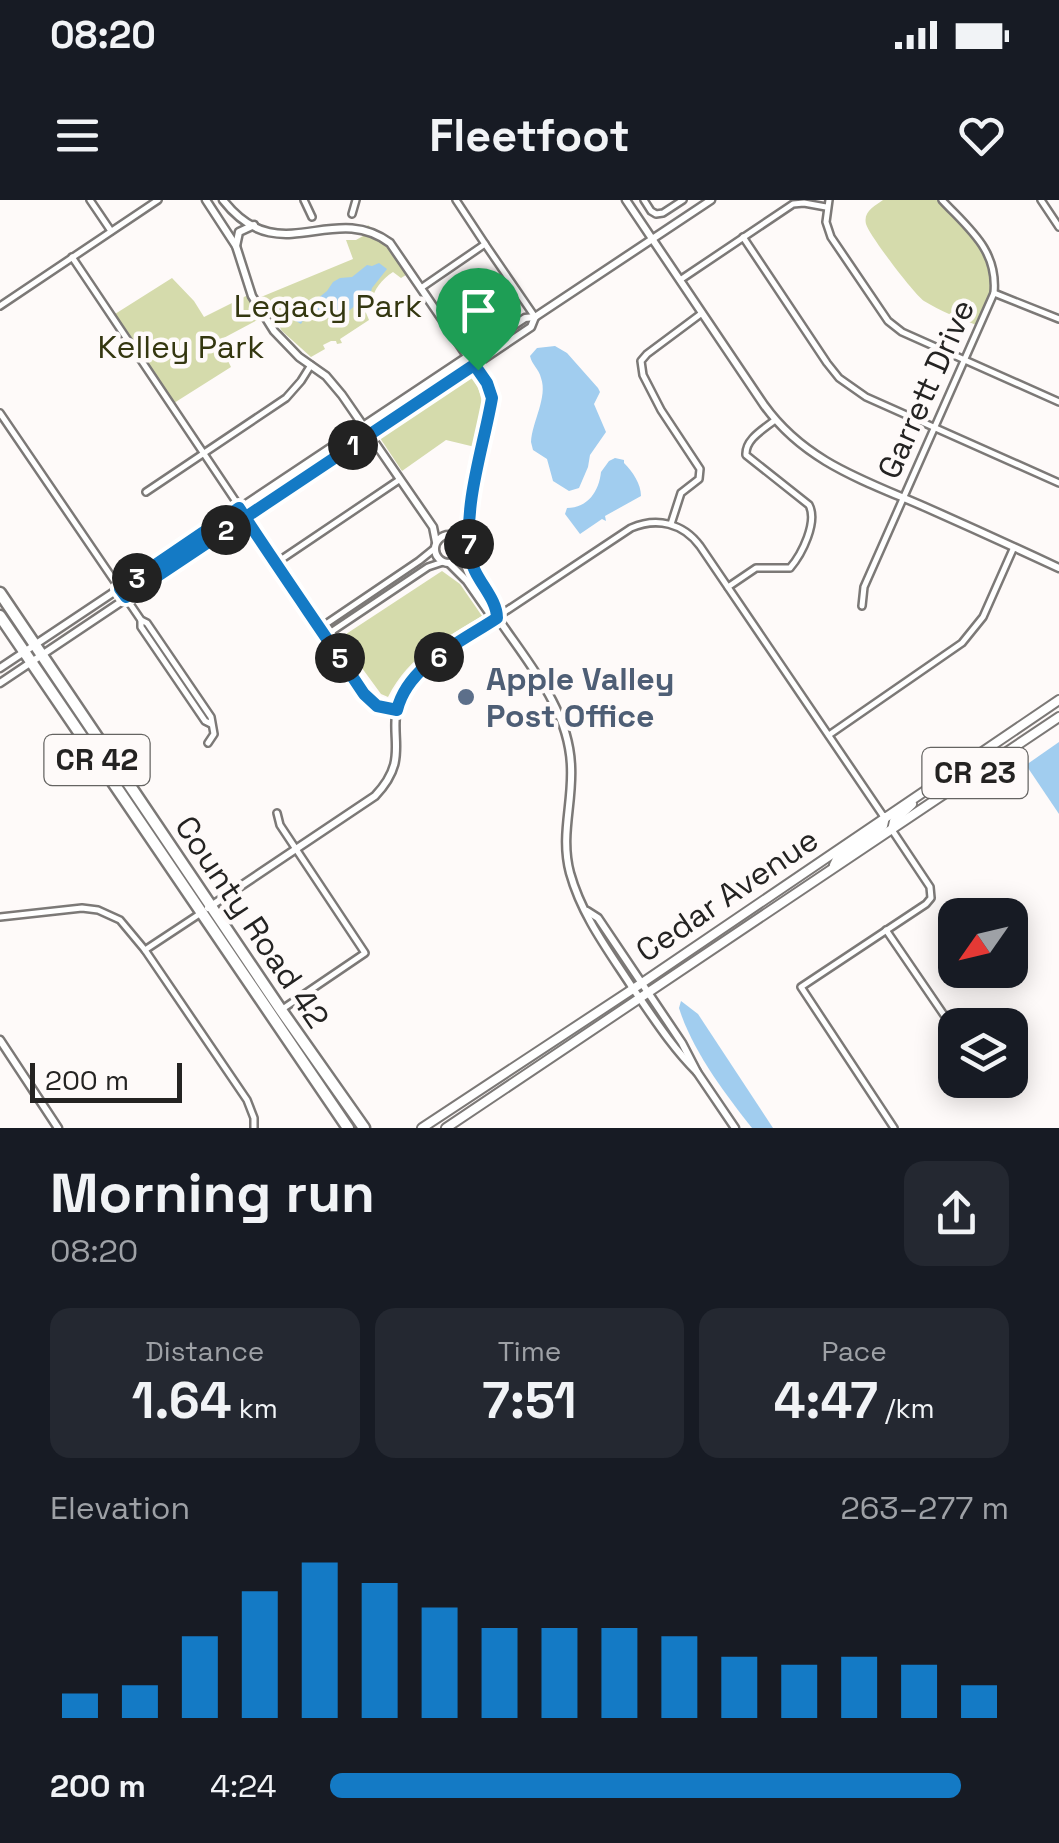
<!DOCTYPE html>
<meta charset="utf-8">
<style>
body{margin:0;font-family:"Space Grotesk",sans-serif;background:#242831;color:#f1f3f6;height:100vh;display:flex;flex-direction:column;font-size:38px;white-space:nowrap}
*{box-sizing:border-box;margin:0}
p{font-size:32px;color:#9ea1a6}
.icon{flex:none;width:55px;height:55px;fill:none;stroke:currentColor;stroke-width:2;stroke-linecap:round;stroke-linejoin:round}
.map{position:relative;height:928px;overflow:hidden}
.drawer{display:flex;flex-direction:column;background:#171b24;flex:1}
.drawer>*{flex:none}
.needle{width:65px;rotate:236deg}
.fabs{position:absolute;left:938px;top:698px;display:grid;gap:20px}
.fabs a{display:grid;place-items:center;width:90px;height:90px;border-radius:20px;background:#171b24;box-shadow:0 5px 25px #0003;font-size:50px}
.scale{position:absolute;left:30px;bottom:25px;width:152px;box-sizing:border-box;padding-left:10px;border:5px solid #242322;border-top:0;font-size:28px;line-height:35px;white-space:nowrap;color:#242322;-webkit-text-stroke:8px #fefaf9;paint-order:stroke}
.pin{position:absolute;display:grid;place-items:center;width:85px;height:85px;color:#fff;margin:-102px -42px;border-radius:50% 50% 50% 0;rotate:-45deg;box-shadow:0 0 10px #0007}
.pin .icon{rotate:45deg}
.km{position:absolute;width:50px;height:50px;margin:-25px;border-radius:50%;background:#222;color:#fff;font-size:28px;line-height:50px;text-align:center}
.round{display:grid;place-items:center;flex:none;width:105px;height:105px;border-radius:20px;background:#242831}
.overview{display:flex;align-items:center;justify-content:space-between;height:170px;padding:0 50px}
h1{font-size:55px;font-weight:700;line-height:75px}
.stats{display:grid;grid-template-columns:repeat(3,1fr);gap:15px;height:170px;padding:10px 50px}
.stats div{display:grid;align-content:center;border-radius:20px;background:#242831;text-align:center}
.stats b{font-size:50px;font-weight:700}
.stats small{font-size:28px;font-weight:400}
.stats p{font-size:28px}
.chart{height:280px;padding:20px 50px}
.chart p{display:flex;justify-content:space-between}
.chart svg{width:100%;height:180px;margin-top:10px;stroke:#147ac5;stroke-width:6}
ul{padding:0 50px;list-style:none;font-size:32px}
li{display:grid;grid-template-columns:160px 120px 1fr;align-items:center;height:75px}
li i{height:25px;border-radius:12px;background:#147ac5}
.status{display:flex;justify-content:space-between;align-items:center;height:70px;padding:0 50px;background:#171b24;direction:ltr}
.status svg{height:28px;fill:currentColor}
header{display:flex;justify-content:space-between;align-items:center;height:130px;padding:0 50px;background:#171b24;font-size:45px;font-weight:700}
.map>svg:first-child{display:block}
.green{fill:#d5dbac}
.water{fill:#a1cdef}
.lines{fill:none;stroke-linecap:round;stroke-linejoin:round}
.street-casing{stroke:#7c7977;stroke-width:10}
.secondary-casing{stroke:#7c7977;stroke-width:11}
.primary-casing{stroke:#7c7977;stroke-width:12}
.highway-casing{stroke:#7c7977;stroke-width:15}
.street{stroke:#fff;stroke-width:5}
.secondary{stroke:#fff;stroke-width:6}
.primary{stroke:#fff;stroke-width:8}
.highway{stroke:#fff;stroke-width:10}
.route-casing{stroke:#fff;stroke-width:20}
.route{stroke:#147ac5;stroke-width:12}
.service-dot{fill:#5c6f8a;stroke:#fefaf9;stroke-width:4}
.labels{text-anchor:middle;stroke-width:9;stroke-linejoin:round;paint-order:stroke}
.shield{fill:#fefaf9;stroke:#656462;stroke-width:2.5}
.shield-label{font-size:30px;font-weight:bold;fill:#242322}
.park-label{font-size:32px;fill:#343710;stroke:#fefaf9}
.street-label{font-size:32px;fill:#242322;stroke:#fefaf9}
.service-label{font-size:32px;font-weight:bold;fill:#4e5e75;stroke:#fefaf9;text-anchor:start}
</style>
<div class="status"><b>08:20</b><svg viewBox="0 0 49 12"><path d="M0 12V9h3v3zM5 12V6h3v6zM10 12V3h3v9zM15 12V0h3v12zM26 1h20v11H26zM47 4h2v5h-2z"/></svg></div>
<header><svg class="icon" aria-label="menu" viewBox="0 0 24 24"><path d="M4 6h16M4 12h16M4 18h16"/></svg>Fleetfoot<svg class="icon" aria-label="heart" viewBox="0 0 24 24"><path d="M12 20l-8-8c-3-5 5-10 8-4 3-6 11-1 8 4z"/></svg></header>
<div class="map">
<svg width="1059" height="928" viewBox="0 0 1059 928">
<rect width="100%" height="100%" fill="#fefaf9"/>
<g class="green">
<path d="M883,0H939C960,23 998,52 991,87C989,100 981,113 976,125C959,118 940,111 924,101C914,94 869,35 866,24C863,11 875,6 883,0Z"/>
<path d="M368,25L383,39L406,75L401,78L393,72C382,79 373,90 372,102L364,108L369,120L340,139L342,143L337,144L336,141H331L323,145L325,149L311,157L282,131L261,97L353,59L346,40H356L363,36L362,33Z"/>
<path d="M172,78L194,101L204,117L248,95L261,118L218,141L231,167L174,203L115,114Z"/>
<path d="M472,177C489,203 480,219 475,247L446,240L402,271L380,238Z"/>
<path d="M442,371L460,384L482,416C442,441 410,454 388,497L381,494L340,438Z"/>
</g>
<g class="water">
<path d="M379,63L387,69L372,88L369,99L358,103L344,115C329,116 309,107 301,124L288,116L287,106L291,103L317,99L327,91L333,82L340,78L352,77L367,65L372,66Z"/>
<path d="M555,146L567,153L598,188L600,192L594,204L606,232L590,255L588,267L579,288L569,291L553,281L547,259L533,250L531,242C532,222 548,197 541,178C539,169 532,165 530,156L537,148Z"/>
<path d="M615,258L624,260V263C633,272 641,284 641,296L605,316L606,321L602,319L580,334L565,314L567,308C588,308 599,291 601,272L609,261Z"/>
<path d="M1059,542V614L1026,565Z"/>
<path d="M681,801L698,814L773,928H752C725,894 692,850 679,808Z"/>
</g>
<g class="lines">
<defs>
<g id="street">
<path d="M90,0L111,31"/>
<path d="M304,0L312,17"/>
<path d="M456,0L485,44"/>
<path d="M644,0L651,11L656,14L663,13L683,0"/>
<path d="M829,0L826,22L831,37L888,121L902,132L1059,202"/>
<path d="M1041,0L1059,27"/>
<path d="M352,14L356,0"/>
<path d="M743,37L827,163L839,178L866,197L1059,283"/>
<path d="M72,57L365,494L377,506L397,510"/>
<path d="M680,80L793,4L804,3L826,7"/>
<path d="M421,88L485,44L535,117"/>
<path d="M994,93L1059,119"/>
<path d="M0,106L158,0"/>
<path d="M0,213L141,420L147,423L211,517L214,534L208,543"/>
<path d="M146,292L286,198L301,181L311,165"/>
<path d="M671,324L681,293L699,279L700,269L661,210L643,175L641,161L647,154L702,113"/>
<path d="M276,363L399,280"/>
<path d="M728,387L756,368H790C802,354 818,322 809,305L746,255C745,239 764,229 775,220"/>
<path d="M862,406L864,387L994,93C998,50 969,29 942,0"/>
<path d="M497,417L631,328C657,317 683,323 700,346L884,617"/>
<path d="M141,420V427L205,521L211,524"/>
<path d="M320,428L419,361L435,348"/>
<path d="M325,436L428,367L443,362"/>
<path d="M829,535L962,443L983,417L1014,347"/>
<path d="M277,613L280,625L365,753L281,810"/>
<path d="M892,630L930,687L931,698L926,704L801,787L894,928"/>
<path d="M0,717L82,708L98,710L120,720L145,750L247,900L254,918V928"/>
<path d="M886,730L944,815L971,821L976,825"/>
<path d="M145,750L201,713"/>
</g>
<g id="secondary">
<path d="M206,0L236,46L252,96L274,131L299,157L326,176L342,195L433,327L436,342"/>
<path d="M223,0C279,72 332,0 390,43L491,191L490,209L462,344"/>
<path d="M626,0L764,205C805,262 863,280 925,307C970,327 1014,347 1059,368"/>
<path d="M236,46L239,32L254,25"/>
<path d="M469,328L470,358L479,378"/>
<circle cx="449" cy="349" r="14"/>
<path d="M463,355L466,367L497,409V417"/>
<path d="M449,363L467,381L490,414L497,417C528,463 569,509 571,566C573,604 560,635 570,673C582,716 608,750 632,787C653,817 671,846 697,872"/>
<path d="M0,468L525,118L535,117L711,0"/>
<path d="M0,483L531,127L535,117"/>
<path d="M208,708L375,596C412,557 386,537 400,499C414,464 466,438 496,418"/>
<path d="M587,711L598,718L682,843L697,872L735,928"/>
<path d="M0,840L58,928"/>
</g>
<g id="primary">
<path d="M892,630L894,621L912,604"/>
<path d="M834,665L837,659L883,626L885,617"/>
<path d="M422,928L642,783L1059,500"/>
<path d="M446,928L1059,517"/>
</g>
<g id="highway">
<path d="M0,393L281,810L364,928"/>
<path d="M0,416L348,928"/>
</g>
</defs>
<use href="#street" class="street-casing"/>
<use href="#secondary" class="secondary-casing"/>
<use href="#primary" class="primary-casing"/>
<use href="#highway" class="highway-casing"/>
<use href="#street" class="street"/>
<use href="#secondary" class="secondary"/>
<use href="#primary" class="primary"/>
<use href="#highway" class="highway"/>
</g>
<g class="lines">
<defs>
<path id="route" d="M478,170L474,165L126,397L120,389L239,308C280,371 323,432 364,494L377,506L397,510C408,465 461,442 497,418C497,396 472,378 470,354C464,302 483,249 492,198L487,183L478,170"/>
</defs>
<use href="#route" class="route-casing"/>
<use href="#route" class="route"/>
</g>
<circle class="service-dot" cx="466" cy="497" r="10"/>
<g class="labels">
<g class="shield">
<rect x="44.5" y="535" width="105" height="50" rx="8"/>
<rect x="922.5" y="548" width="105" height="50" rx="8"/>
</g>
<g class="shield-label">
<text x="97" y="570">CR 42</text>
<text x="975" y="583">CR 23</text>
</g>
<g class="park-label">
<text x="328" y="117">Legacy Park</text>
<text x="181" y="158">Kelley Park</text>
</g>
<g class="street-label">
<text transform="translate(926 189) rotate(-66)" y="11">Garrett Drive</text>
<text transform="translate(727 695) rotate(-34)" y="11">Cedar Avenue</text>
<text transform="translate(252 722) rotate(56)" y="11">County Road 42</text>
</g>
<g class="service-label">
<text x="486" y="490">Apple Valley<tspan x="486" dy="37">Post Office</tspan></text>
</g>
</g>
</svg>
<div class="fabs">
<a><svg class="needle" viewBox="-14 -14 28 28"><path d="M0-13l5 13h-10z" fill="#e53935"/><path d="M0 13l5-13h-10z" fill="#9ea1a6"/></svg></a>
<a><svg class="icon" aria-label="layers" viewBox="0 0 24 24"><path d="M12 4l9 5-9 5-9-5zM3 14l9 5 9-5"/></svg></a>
</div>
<div class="scale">200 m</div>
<div class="pin" style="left:478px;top:170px;background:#1e9e55"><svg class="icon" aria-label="arrive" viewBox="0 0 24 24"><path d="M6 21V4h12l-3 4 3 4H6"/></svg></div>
<b class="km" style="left:353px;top:245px">1</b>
<b class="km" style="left:226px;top:330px">2</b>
<b class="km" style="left:137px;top:378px">3</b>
<b class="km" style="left:340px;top:458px">5</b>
<b class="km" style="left:439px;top:457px">6</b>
<b class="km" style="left:469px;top:344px">7</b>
</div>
<section class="drawer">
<div class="overview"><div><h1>Morning run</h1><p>08:20</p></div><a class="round"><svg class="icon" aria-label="share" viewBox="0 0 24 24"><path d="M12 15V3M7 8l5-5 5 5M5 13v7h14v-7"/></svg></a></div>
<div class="stats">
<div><p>Distance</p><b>1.64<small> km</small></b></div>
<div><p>Time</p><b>7:51</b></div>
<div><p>Pace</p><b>4:47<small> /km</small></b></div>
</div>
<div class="chart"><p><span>Elevation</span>263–277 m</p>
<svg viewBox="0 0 160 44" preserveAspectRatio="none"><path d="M5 44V38M15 44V36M25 44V24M35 44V13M45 44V6M55 44V11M65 44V17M75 44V22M85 44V22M95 44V22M105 44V24M115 44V29M125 44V31M135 44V29M145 44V31M155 44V36"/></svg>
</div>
<ul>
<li><b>200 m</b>4:24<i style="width:93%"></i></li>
</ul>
</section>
